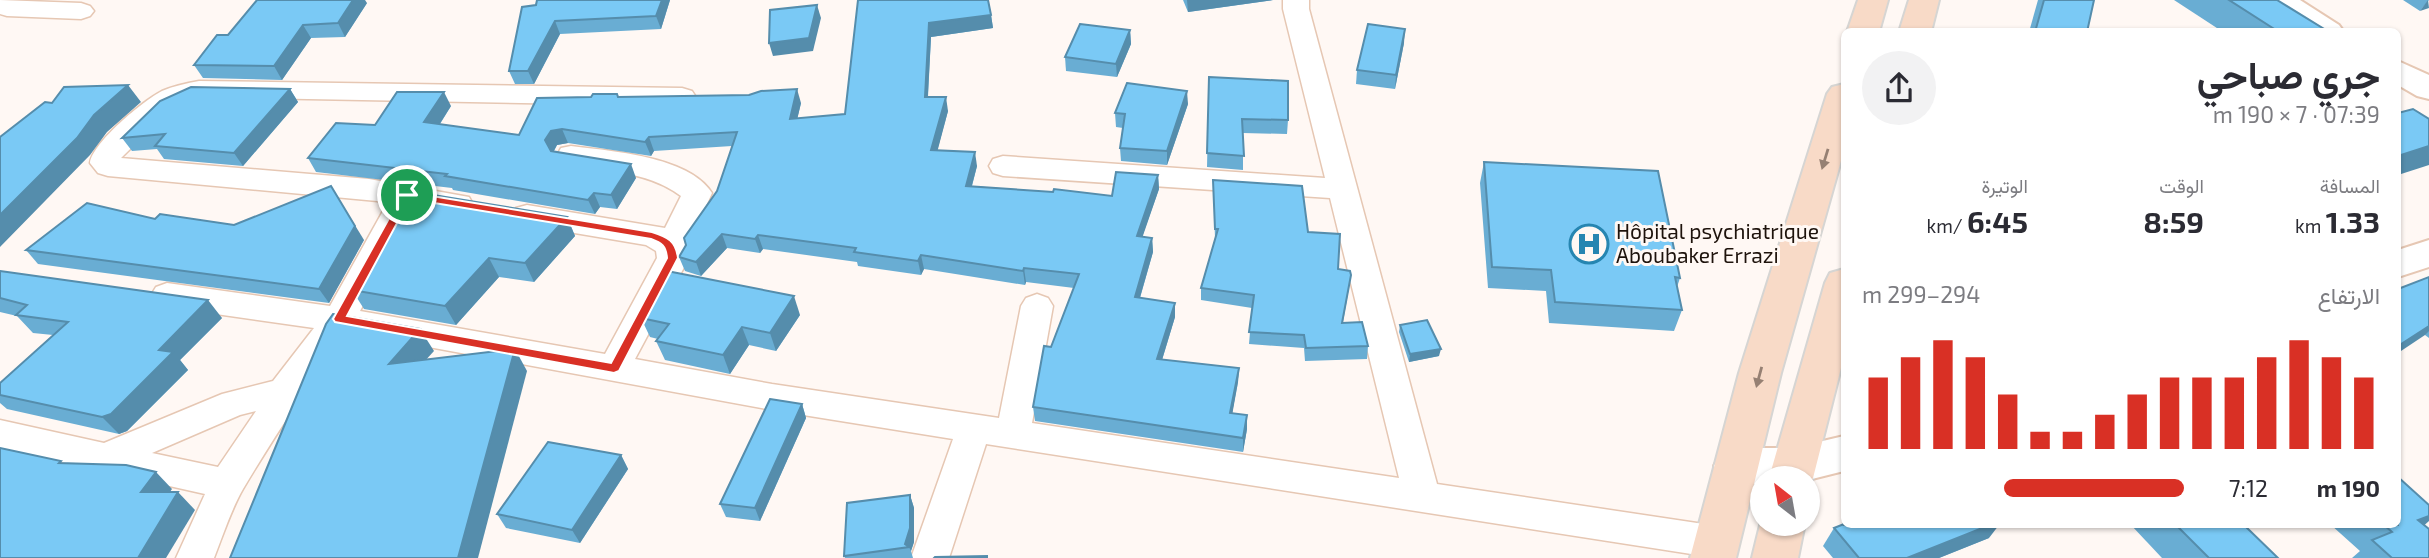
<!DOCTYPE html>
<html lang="ar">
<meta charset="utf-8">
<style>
body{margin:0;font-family:"Exo 2",Vazirmatn,sans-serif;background:#f2f2f3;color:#2b2b33;direction:rtl;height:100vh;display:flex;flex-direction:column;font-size:26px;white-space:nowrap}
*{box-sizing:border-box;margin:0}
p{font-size:23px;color:#7c7c81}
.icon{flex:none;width:38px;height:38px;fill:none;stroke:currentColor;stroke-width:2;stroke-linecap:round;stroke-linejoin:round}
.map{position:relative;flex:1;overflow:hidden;direction:ltr}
.panel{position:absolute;left:1841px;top:28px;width:560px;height:500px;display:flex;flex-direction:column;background:#fff;border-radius:10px;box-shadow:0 2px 5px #0004;direction:rtl}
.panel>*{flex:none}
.needle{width:46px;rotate:329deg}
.tools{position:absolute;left:1750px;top:466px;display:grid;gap:14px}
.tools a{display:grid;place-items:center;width:70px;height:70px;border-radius:50%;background:#fff;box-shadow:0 2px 5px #0004;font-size:35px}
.pin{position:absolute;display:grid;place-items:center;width:60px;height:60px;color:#fff;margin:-30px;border:4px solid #fff;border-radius:50%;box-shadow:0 2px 7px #0007}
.round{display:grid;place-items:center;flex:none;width:74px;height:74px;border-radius:37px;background:#f2f2f3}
.head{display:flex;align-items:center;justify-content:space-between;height:119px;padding:0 21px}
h1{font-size:38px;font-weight:700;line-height:52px}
.metrics{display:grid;grid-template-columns:repeat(3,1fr);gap:10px;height:119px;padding:7px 21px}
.metrics div{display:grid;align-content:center}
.metrics b{font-size:30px;font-weight:700}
.metrics small{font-size:19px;font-weight:400}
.metrics p{font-size:19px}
.chart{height:196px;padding:14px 21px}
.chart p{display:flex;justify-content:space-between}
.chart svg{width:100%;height:126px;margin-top:7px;stroke:#d93025;stroke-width:6}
ul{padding:0 21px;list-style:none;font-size:23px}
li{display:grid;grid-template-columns:112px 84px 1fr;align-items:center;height:52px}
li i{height:18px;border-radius:9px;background:#d93025}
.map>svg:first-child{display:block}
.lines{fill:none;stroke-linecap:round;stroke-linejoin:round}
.street-casing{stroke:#e6c7b3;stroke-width:3}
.secondary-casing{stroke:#e6c7b3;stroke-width:4}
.primary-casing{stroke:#d6d5d3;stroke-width:4}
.street{fill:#fff;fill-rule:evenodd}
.secondary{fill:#fff;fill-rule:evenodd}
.primary{fill:#f8dac7;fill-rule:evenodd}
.wall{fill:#69add3}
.shaded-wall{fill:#558dac}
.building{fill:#7ac9f5;stroke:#558dac;stroke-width:2}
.oneway{fill:#968073}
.route{fill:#d93025;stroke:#fff;stroke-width:2;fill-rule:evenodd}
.labels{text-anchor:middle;stroke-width:6;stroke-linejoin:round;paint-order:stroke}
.poi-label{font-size:21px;fill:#1e130c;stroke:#fff8f4;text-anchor:start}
</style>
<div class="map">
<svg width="2429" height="558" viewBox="0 0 2429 558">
<rect width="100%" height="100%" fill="#fff8f4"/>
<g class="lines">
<defs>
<g id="street">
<path d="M0,0L81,3L90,6L94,11L90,16L81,19L7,16L0,14Z"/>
<path d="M1283,0H1309V9L1437,484L1717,526L1730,531L1736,542L1730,553L1717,558L986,444L949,558H911L953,439L772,410L347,332C310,383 275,435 243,489C231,510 223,535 214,558H176L205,494L0,448V420L104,443L222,394L273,381L314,328L167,307L156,303L151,295L156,287L167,283L330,306L388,202L108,176L98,173L90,163C93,142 143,101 162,91C174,86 187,83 199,81L682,88L692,91L696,97L692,103L682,106L199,97L168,112L121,158L369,179L469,197L473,204L469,211L458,214L415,207L360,311L605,354L657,258L656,251L646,245L527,225L516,222L512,215L516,208L527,205L665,228L681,196C645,169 602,173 561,162L557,155L561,148L571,146C610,151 689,156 712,193L686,249L689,258L635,359L772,384L999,418L1021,306L1026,298L1037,294L1048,298L1053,306L1032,423L1399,478L1330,198L1003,176L993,173L989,166L993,159L1003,156L1325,178L1283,9ZM256,411L218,467L152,453L240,415Z"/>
</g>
<g id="secondary">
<path d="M2264,0H2300L2339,25L2344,32H2306L2268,7Z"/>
<path d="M2398,61L2429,75V99L2417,96L2398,85Z"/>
<path d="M2429,240V267L2398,277V250Z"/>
<path d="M1844,436V471L1808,480V478H1762V484H1736L1721,479L1714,466L1721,453L1736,448H1793Z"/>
</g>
<g id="primary">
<path d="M1858,0H1888L1879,32H1847Z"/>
<path d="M1909,0H1939L1931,32H1899Z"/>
<path d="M1844,84V150L1781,373L1736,558H1690L1739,373L1827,94L1832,87Z"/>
<path d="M1844,269V356L1813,478L1808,488V478H1769L1825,283L1830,273Z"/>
<path d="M1762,517V523H1805L1798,558H1752Z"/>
</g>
</defs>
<use href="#street" class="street-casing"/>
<use href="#secondary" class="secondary-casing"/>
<use href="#primary" class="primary-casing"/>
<use href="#street" class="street"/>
<use href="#secondary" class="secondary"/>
<use href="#primary" class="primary"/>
</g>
<g class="wall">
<path d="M537,0H670L661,29L560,34L534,84H515L509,71Z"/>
<path d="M858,0L991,15L993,28L931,37L928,97L948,111L937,151L977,166L972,186L1112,196L1158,175L1159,189L1142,237L1152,238L1153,252L1140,298L1175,317L1162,360L1239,368L1238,382L1232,413L1247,429L1243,452L1035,421L1033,407L1051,347L1074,288L1026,282L1025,285L924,269L921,275L858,266L857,262L763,249L760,253L727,248L701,276L685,271L679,257L717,191L732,146L654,151L651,156L568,143L557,145L554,151L636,178L617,209L600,207L595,214L453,190L452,188L316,172L308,158L375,125L451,106L440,124L519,135L591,97L617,94L619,97L801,103L797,119L845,114Z"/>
<path d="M1183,0H1273L1188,12Z"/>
<path d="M2038,0H2094L2087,32H2029Z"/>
<path d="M2174,0H2277L2329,32H2223Z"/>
<path d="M2403,0H2429L2420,11Z"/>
<path d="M367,3L345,37L311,38L282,80L203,78L194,65L228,35Z"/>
<path d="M1130,30L1131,44L1117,77L1066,71L1065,57Z"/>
<path d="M1404,43L1395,89L1356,84L1357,70Z"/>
<path d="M1209,77L1288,120L1287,134L1243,133V170L1207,167Z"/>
<path d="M290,89L298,102L243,166L164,159L157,149L132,151L122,138Z"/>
<path d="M1188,104L1167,165L1121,161L1120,148L1123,128L1116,127L1115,113Z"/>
<path d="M1484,162L1680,278L1677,287L1682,310L1674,331L1549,323L1546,291L1488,288L1480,183Z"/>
<path d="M1213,180L1308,232L1338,269L1349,288L1343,322L1368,346L1367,359L1305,361L1304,348L1249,344L1252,308L1201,300V288L1215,238Z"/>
<path d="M567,217L575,236L534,282L499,277L456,325L364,309L352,290Z"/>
<path d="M155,219L234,225L364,240L329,303L38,264L26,250Z"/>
<path d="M0,271L222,318L180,360L188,370L127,431L119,434L7,409L0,403V383L53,335L33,333L17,316L0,312Z"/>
<path d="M2429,277V338L2425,335Z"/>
<path d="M800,315L776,351L749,345L730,374L665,360L656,341L658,339L650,337L641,318Z"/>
<path d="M1400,325L1439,356L1409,362L1399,332Z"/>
<path d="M802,404L806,418L760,521L726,517L720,504Z"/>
<path d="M621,455L628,469L580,543L506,528L497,514Z"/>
<path d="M910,495L914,508V542L911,551L913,558H845L844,556Z"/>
<path d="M2131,525H2244L2278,558H2162Z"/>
<path d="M2331,525H2424L2429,558H2352L2360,551Z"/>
<path d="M1834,528L1989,538L1939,558H1833L1823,546Z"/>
</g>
<g class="shaded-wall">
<path d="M353,0H365L367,3L345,37L338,23Z"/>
<path d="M662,0H670L661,29L656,16Z"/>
<path d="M1187,0H1273L1188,12Z"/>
<path d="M2428,0L2429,8L2420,11Z"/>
<path d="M817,5L821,18L813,51L773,56L769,43Z"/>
<path d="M991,15L993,28L931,37L927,111L925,97L929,23Z"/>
<path d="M555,21L560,34L534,84L528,71Z"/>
<path d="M303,25L311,38L282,80L274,66Z"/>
<path d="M1405,29L1404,43L1395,89L1396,75Z"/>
<path d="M1130,30L1131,44L1117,77L1116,64Z"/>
<path d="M128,85L141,102L107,132L90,155L0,247V215L94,115Z"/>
<path d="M290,89L298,102L243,166L234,153Z"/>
<path d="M797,89L801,103L794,133L790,119Z"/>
<path d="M1187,91L1188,104L1167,165V151Z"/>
<path d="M444,92L451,106L432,136L424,122Z"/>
<path d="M946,97L948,111L934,164L931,150Z"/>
<path d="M562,129L568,143L557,145L552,154L545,140L551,131Z"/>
<path d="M649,137L654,151L651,156L645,142Z"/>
<path d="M2429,146V165L2398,175V156Z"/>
<path d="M975,152L977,166L968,200L966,186Z"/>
<path d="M631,164L636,178L617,209L611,195Z"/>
<path d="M1158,175L1159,189L1138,250L1137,236Z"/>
<path d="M331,186L364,240L329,303L319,289Z"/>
<path d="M594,193L600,207L595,214L588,200Z"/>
<path d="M567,217L575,236L534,282L525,263Z"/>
<path d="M722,234L727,248L701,276L696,262Z"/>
<path d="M758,235L763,249L760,253L755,239Z"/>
<path d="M1152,238L1153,252L1136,311L1135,297Z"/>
<path d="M921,255L924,269L921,275L918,261Z"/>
<path d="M489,258L499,277L456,325L445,306Z"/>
<path d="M1024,268L1026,282L1025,285L1023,271Z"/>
<path d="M794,296L800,315L776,351L770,333Z"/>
<path d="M208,300L222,318L180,360L188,370L127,431L119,434L102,417L159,350Z"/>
<path d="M1175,303V317L1158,373L1157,359Z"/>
<path d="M2429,326V331L2425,335L2398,353V346Z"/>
<path d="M742,327L749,345L730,374L723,355Z"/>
<path d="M420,329L434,351L403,385L389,364Z"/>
<path d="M515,349L527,371L478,558H458Z"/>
<path d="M1441,349L1439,356L1409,362L1410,354Z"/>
<path d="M1239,368L1238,382L1230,427V413Z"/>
<path d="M802,404L806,418L760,521L755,508Z"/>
<path d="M1247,415V429L1243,452V438Z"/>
<path d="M621,455L628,469L580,543L572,530Z"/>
<path d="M156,472L172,489L158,510L141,492Z"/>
<path d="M178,492L195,510L166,558H138Z"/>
<path d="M910,495L914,508V542L911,551L909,547L905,544Z"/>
<path d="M2429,516V521L2411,537L2418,520Z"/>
<path d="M1990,525H1999L1989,538L1939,558H1907Z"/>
</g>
<g class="building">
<path d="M257,0H353L338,23L303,25L274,66L194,65L217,35H228Z"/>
<path d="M537,0H662L656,16L555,21L528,71H509L522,7L536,5Z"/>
<path d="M858,0H988L991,15L929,23L925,97H946L931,150L975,152L966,186L1053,192L1054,189L1112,196L1116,172L1158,175L1137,236L1152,238L1135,297L1175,303L1157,359L1239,368L1230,413L1247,415L1243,438L1033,407L1044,346L1051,347L1079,274L1024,268L1023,271L921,255L918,261L854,252L856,248L758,235L755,239L722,234L696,262L679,257L686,245L684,238L717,191L737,132L649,137L645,142L562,129L551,131L545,140L551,151L631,164L611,195L594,193L588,200L445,176L447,174L308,158L336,123L375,125L397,92H444L424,122L519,135L537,98L591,97L593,94H617L618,97L749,95L761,91L797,89L790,119L845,114Z"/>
<path d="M2044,0H2094L2087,32H2035Z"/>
<path d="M2229,0H2277L2329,32H2279Z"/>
<path d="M817,5L809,38L769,43L770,10Z"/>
<path d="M1080,24L1130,30L1116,64L1065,57Z"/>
<path d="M1368,24L1405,29L1396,75L1357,70Z"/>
<path d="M1209,77L1288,81V120L1242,119L1244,156L1207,153Z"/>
<path d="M1127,83L1187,91L1167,151L1120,148L1125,114L1115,113Z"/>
<path d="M128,85L94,115L77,138L0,215V137L45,102L52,103L64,87Z"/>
<path d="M191,87L290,89L234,153L155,146L165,134L122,138L160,101Z"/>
<path d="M2413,109L2429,119V146L2398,156V113Z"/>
<path d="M1484,162L1658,171L1680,278L1675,277L1682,310L1555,302L1551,270L1492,267Z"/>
<path d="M1213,180L1302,186L1308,232L1340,234L1338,269L1350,271L1351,275L1342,323L1362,322L1368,346L1306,348L1304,335L1249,332L1254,295L1201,288L1218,229H1215Z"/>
<path d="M331,186L355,226L319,289L26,250L87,203L155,219L160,214L234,225Z"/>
<path d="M421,193L567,217L525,263L489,258L445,306L352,290L387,226Z"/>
<path d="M0,271L208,300L159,350L173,352L111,414L102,417L0,395V383L68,322L16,315L27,305L0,298Z"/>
<path d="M667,271L794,296L770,333L742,327L723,355L656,341L669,324L641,318Z"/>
<path d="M2429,277V326L2398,346V289Z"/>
<path d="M333,314L420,329L389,364L515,349L458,558H230L326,324Z"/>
<path d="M1427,320L1441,349L1410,354L1400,325Z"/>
<path d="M770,399L802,404L755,508L720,504Z"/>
<path d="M548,442L621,455L572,530L497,514Z"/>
<path d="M0,448L61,461L59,463L126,465L156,472L141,492H178L138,558H0Z"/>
<path d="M2398,477L2429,505V516L2418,520L2429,529V558H2392L2372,540L2392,532L2384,525H2398Z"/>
<path d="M910,495V528L905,544L909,547L844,556L847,503Z"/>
<path d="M1844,524V525H1990L1907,558H1859L1834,528Z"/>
<path d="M2176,525H2244L2278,558H2209Z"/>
<path d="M987,556V558H934L935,557Z"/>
</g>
<defs><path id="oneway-solid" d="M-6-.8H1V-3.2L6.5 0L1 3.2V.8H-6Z" transform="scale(1.75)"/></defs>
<g class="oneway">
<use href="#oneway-solid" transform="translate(1825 159) rotate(107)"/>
<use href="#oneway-solid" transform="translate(1759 377) rotate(105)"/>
</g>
<path class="route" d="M407,192L652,232C668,237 676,241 678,258L619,371L614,373L335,322L333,319L402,195ZM410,199L651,239C662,243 666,246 667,258L611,363L347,316Z"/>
<defs>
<symbol id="hospital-ring" viewBox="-11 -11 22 22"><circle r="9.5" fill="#fff8f4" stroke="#2685b1" stroke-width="1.5"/><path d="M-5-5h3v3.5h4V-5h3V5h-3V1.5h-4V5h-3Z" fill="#2685b1"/></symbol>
</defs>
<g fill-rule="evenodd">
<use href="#hospital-ring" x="1567" y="222" width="44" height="44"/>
</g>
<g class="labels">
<g class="poi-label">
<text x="1616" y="239">Hôpital psychiatrique<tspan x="1616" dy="24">Aboubaker Errazi</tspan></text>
</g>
</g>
</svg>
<div class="tools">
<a><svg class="needle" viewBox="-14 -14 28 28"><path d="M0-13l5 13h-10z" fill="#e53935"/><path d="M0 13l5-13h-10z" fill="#7c7c81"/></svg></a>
</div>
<div class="pin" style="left:407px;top:195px;background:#1e9e55"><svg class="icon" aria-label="arrive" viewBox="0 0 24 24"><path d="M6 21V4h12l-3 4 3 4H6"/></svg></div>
<section class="panel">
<div class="head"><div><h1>جري صباحي</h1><p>07:39 · 7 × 190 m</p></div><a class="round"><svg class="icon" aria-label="share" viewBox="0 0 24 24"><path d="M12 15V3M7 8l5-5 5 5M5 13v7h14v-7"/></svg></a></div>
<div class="metrics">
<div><p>المسافة</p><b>1.33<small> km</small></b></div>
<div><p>الوقت</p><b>8:59</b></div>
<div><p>الوتيرة</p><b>6:45<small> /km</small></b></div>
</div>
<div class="chart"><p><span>الارتفاع</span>294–299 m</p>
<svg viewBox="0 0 160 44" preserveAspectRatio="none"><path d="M5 44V19M15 44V12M25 44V6M35 44V12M45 44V25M55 44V38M65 44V38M75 44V32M85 44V25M95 44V19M105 44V19M115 44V19M125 44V12M135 44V6M145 44V12M155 44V19"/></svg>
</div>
<ul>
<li><b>190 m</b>7:12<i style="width:56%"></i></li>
</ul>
</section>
</div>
